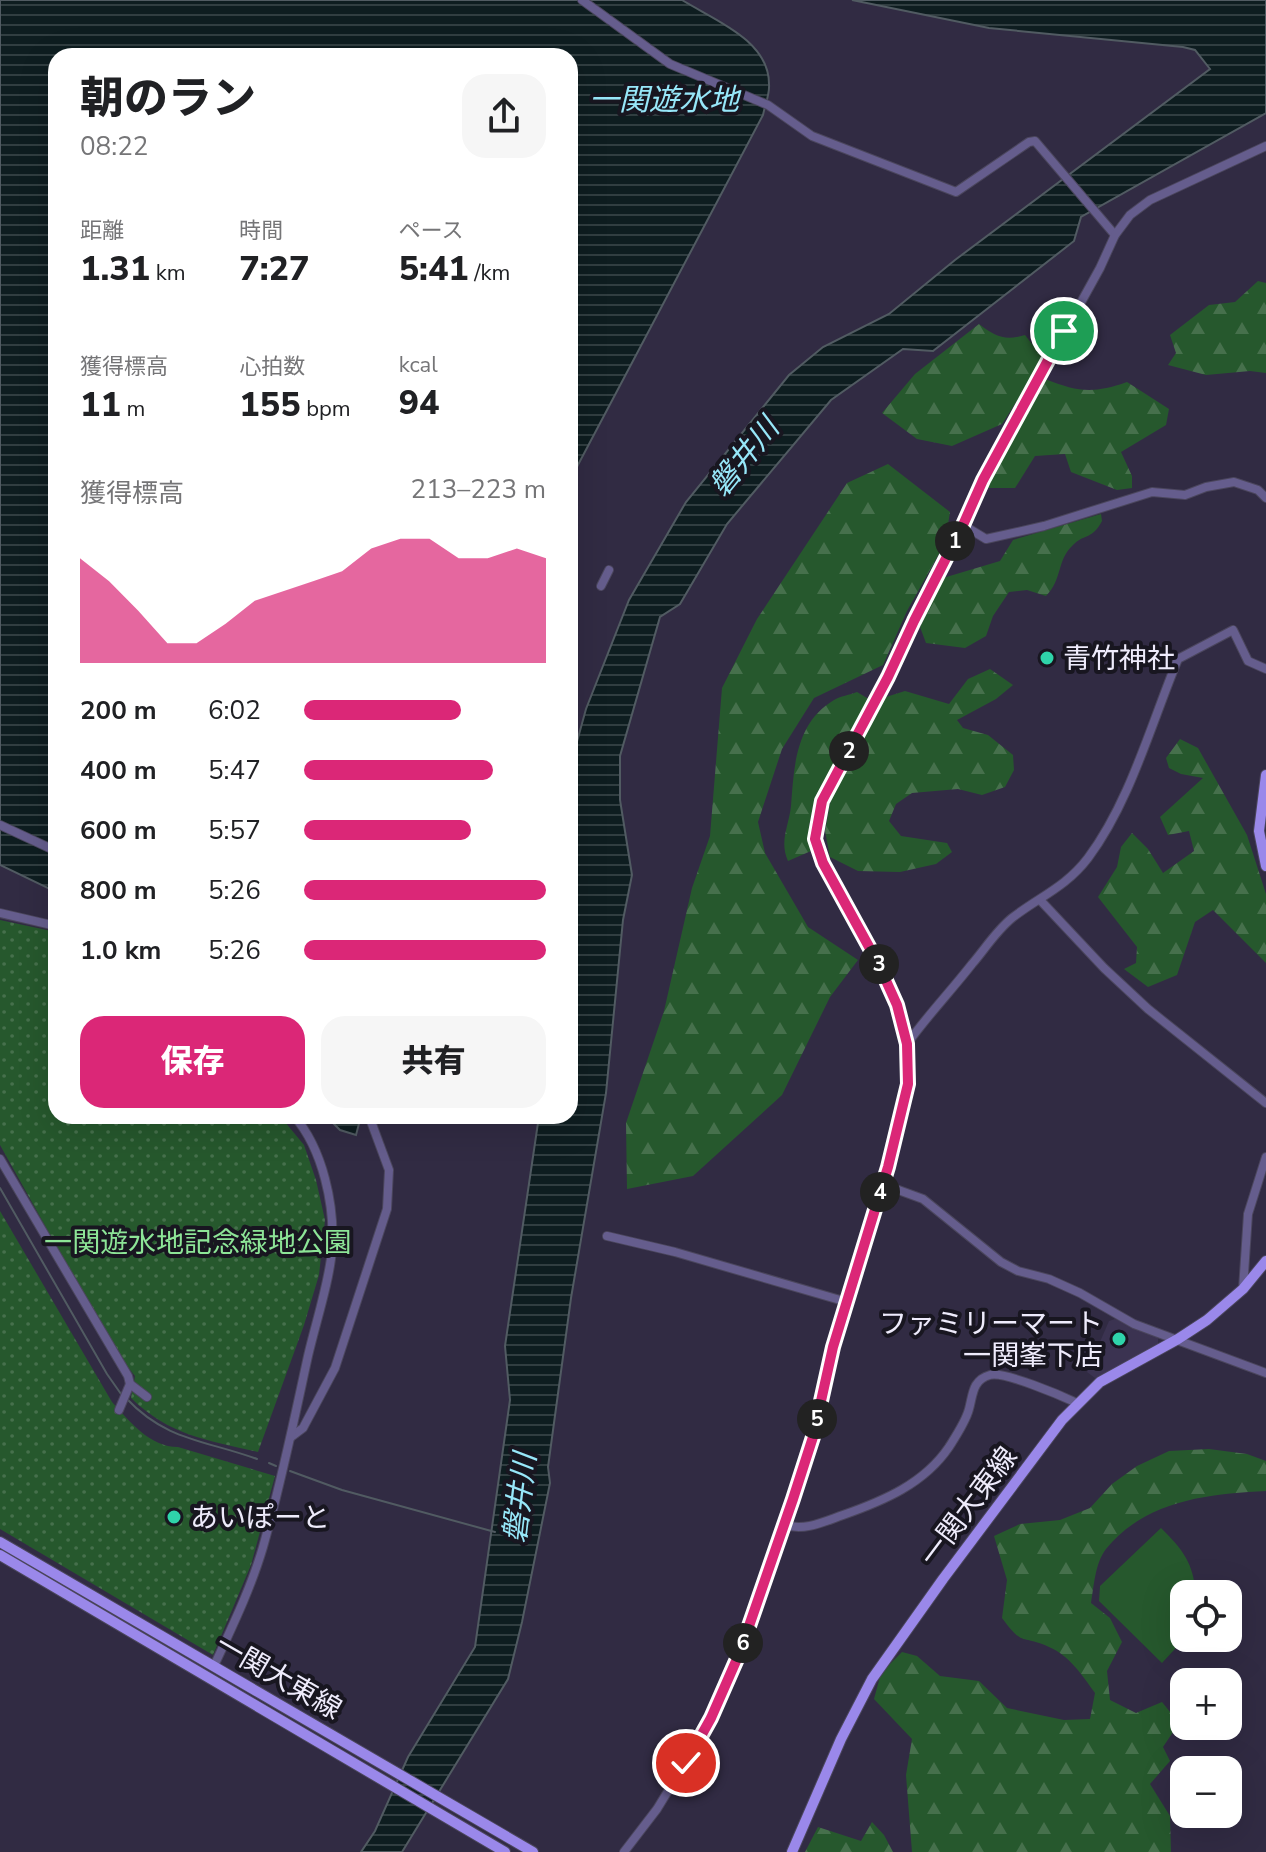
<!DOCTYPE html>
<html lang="ja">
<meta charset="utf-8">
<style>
body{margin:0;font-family:"Nunito Sans","Noto Sans JP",sans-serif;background:#f6f6f6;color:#202124;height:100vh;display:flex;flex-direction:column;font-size:30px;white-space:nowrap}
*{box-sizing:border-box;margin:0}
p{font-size:26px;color:#757577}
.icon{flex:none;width:44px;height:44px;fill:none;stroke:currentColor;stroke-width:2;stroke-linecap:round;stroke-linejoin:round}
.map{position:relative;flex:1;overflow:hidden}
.panel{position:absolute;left:48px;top:48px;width:530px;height:1076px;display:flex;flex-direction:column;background:#fff;border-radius:24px;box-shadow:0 8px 32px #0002}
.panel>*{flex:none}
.controls{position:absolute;left:1170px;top:1580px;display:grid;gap:16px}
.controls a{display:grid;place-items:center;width:72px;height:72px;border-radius:16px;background:#fff;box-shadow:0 8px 32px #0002;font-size:40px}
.pin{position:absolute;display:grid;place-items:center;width:68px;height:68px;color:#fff;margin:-34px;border:4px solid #fff;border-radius:50%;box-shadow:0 2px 8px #0007}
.km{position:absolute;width:40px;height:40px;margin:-20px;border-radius:50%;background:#222;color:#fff;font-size:22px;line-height:40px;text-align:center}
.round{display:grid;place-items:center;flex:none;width:84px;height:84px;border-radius:24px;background:#f6f6f6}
.overview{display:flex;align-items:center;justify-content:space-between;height:136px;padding:0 32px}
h1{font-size:44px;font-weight:800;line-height:60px}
.figures{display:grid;grid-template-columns:repeat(3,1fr);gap:12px;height:136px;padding:8px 32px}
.figures div{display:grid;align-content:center}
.figures b{font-size:34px;font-weight:800}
.figures small{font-size:22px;font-weight:400}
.figures p{font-size:22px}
.chart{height:224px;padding:16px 32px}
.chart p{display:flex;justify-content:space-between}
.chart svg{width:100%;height:144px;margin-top:8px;fill:#db2777;opacity:.7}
.cta{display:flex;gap:16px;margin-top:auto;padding:16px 32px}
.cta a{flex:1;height:92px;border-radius:24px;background:#db2777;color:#fff;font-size:32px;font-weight:800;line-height:92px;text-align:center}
.cta a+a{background:#f6f6f6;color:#202124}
ul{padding:0 32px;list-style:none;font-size:26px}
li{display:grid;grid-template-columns:128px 96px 1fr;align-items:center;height:60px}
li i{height:20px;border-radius:10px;background:#db2777}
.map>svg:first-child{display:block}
.built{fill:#3b3351}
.green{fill:#26582d}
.forest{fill:url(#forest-firs)}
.park{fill:url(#park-dots)}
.water{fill:url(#water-rules);stroke:#515b62;stroke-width:2}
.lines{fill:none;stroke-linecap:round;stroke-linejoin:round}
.stream{stroke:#515b62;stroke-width:2}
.minor-casing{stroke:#4b465d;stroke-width:10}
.major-casing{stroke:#4b465d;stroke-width:12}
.minor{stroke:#655d8d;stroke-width:8}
.major{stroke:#9a88ea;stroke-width:10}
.route-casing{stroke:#fff;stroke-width:16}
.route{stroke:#db2777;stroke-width:10}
.poi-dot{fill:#2fd4aa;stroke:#181620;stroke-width:3}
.labels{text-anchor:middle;stroke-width:8;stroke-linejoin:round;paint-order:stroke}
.poi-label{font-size:28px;fill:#eeebfb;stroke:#181620;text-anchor:start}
.park-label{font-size:28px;fill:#8de597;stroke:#181620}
.street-label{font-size:28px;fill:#eeebfb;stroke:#181620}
.water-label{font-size:30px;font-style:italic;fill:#97e7f9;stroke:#181620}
</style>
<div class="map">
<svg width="1266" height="1852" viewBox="0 0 1266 1852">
<defs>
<pattern id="forest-firs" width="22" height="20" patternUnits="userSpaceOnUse" patternTransform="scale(2)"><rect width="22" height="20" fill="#26582d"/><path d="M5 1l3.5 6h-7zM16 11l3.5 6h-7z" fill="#46704c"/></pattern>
<pattern id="park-dots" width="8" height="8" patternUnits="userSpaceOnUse" patternTransform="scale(2)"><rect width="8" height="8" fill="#26582d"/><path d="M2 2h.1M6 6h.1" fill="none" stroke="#46704c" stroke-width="1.8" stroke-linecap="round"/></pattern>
<pattern id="water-rules" width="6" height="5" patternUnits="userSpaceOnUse" patternTransform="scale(2)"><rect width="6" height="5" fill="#0e1d20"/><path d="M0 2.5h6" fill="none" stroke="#313e41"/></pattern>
</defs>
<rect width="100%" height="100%" fill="#312b43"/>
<path class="built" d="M1115,1319L1158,1337V1346L1095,1378L1087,1372L1109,1321Z"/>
<path class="green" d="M1161,1528C1183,1550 1193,1562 1196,1594H1184L1185,1638L1162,1663L1099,1601L1100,1586Z"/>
<g class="forest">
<path d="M1258,281L1266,283V373L1250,371L1206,375L1168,365L1176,353L1170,335L1209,305L1235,302Z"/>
<path d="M979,324C996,337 1005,341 1025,335L1044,359L1002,424L952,446L917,439L882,413L915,374Z"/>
<path d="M1045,379C1078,392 1093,394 1127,382L1169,409L1166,425L1121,452L1132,476V488L1117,490L1071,472L1065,454L1035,456L1015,488H987L1016,428Z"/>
<path d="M888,464L950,512L945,543L907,611L883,665L814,698L782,749L758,822L765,853L808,927L858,960L830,997L782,1095L693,1176L627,1189L626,1123L664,1011L692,888L710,836L722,688L757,619L847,483Z"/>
<path d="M1101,514L1102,521C1092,540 1085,533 1073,545C1056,561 1063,579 1046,596L1027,590L1009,592L993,616L986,636L965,648L926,643L920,627L943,578L1000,561L1013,540Z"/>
<path d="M990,669L1013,685L996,699L957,720L963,728L988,735L1013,755L1014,770L1005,787L982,795L958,789L912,793L896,804L889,821L901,836L947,843L952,852L936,864L900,872L858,871L830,857L825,831L831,799L886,697L905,691L949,704L968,679Z"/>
<path d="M857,692L872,701L815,800L809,826L811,851L788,861C779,841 789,826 791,806C794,768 795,723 834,700C840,696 850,695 857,692Z"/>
<path d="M1180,739L1198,748L1247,835L1266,894V963L1213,910L1195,922L1177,975L1148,987L1124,969L1136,963L1137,947L1098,897L1117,867L1121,847L1132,833L1148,849L1163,873L1194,851L1189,831L1168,835L1160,817L1203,778L1181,774L1169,768L1166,758Z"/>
<path d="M1209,1449L1247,1454L1266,1461V1491C1208,1494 1146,1500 1106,1549C1095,1563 1094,1586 1091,1603L1110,1618L1122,1642L1107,1671L1110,1700L1136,1713L1162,1702L1179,1723L1163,1747L1170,1761L1150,1784L1170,1816L1171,1852H912L906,1775L912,1739L874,1699L881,1673L902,1652L917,1656L940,1676L979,1681L1007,1708L1064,1720L1090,1719L1095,1693C1082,1675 1070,1656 1049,1647C1021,1634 1024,1648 1002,1618L1007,1580L994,1536L1020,1524L1060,1520L1090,1508L1112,1484L1137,1466L1169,1451Z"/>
<path d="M872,1822L884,1835L893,1852H805L818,1827L861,1841Z"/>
</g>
<g class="park">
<path d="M0,920L56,932V1116H280L304,1145L316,1180L325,1220L319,1275L304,1325L258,1452C207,1440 170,1436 131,1398L135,1376L115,1351L0,1145Z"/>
<path d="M0,1211L112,1402C130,1422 150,1447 178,1447L275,1476L251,1565L213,1655L0,1529Z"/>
</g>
<g class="water">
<path d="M0,0H682C714,20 769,40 769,84C770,94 765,105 763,115L570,480V56H56V892L0,865Z"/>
<path d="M852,0H1266V113L1081,217L1074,241L933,351L903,349L831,400L727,524L680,604L660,617L620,756V800L632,875L623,920L606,1093L571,1298L548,1467L550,1483L522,1622L508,1679L402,1852H361L375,1831L408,1757L475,1647L510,1400L505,1346L539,1116H570V767L586,709L629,600L686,502L789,375L823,347L889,314L955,260L1210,69L1195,50L1183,47L989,28Z"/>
<path d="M326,1116H361L356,1135L340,1130Z"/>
</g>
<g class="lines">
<g class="stream">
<path d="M0,1188L107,1374L121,1394"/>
<path d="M126,1398C166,1441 205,1440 257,1459"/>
<path d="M269,1463L276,1466"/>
<path d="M290,1471L342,1490L495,1532"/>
</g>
<defs>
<g id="minor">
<path d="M582,0L670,64L768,105L812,136L956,192L1029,142L1035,141L1115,235"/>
<path d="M963,525L986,539L1044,526L1152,492L1185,495L1206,487L1234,482L1258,490L1266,498"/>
<path d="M601,586L609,570"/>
<path d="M0,825L56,851"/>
<path d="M1041,901L1104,968L1148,1009L1266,1103"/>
<path d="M0,913L56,926"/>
<path d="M907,1044C927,1016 951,991 972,964C985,949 996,931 1012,918C1039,897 1066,887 1088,858C1130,802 1151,724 1178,659L1233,630L1248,661L1266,669"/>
<path d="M0,1159L128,1376L130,1384L147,1397"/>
<path d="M882,1184L923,1199L1001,1262L1018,1271L1049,1279L1080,1293L1134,1324L1266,1373"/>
<path d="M607,1236L675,1252L847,1302"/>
<path d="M1243,1289L1248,1214L1266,1157"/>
<path d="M119,1410L130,1384"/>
<path d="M291,1437L303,1428L335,1368L387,1209L389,1170L369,1116"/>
<path d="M785,1525C805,1531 823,1522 843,1515C883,1501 924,1484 949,1447C956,1436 966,1421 969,1409C973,1395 972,1380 990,1375C1004,1371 1062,1396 1077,1403"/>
<path d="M214,1666C232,1627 251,1588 263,1547C281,1484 294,1420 308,1356C315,1325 330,1280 332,1249C335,1206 323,1149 294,1116"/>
<path d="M624,1852L657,1809L703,1734L740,1652L813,1437L833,1347L888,1167L908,1084L907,1044L897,1005L879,965L823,863L815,839L822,801L888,677L983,480L1100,268L1115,235L1130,215L1150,200L1266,146"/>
</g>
<g id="major">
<path d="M1266,775L1259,831L1266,866"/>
<path d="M0,1542L533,1852"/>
<path d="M0,1555L505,1852"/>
<path d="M792,1852L841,1739L872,1679L943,1579L1062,1420L1100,1382L1178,1339L1207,1320L1243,1289L1266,1261"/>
</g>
</defs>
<use href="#minor" class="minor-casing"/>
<use href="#major" class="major-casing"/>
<use href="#minor" class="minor"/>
<use href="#major" class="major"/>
</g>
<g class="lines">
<defs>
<path id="route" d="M686,1763L711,1718L740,1652L793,1499L813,1437L833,1347L888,1167L908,1084L907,1044L897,1005L879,965L823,863L815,839L822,801L888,677L914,621L963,525L983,480L1064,331"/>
</defs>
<use href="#route" class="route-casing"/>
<use href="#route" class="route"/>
</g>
<g class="poi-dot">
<circle cx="1047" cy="658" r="8"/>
<circle cx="1119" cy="1339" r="8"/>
<circle cx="174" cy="1517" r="8"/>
</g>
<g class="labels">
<g class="poi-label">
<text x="1063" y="668">青竹神社</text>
<text x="1103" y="1333" text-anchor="end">ファミリーマート<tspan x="1103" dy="32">一関峯下店</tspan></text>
<text x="190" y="1527">あいぽーと</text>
</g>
<g class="park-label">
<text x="198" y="1252">一関遊水地記念緑地公園</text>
</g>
<g class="street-label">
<text transform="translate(968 1506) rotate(-53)" y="10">一関大東線</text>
<text transform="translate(279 1676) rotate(30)" y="10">一関大東線</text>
</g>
<g class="water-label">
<text x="664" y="110">一関遊水地</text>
<text transform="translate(744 457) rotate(-51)" y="10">磐井川</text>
<text transform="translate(520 1498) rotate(-83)" y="10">磐井川</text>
</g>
</g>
</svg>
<div class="controls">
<a><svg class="icon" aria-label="locate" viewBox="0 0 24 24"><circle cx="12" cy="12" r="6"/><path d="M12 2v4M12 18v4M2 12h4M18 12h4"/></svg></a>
<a>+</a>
<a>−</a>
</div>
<div class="pin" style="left:1064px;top:331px;background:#1e9e55"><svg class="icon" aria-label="arrive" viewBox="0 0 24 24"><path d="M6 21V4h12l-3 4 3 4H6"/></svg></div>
<div class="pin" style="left:686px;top:1763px;background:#d93025"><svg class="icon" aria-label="check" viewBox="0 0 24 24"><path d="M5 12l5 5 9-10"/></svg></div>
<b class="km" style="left:955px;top:541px">1</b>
<b class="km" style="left:849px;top:751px">2</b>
<b class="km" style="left:879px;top:964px">3</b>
<b class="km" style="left:880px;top:1192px">4</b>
<b class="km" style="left:817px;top:1419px">5</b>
<b class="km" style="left:743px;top:1643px">6</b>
<section class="panel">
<div class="overview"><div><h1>朝のラン</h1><p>08:22</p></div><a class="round"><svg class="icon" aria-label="share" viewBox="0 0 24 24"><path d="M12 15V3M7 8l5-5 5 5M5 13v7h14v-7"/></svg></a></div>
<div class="figures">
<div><p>距離</p><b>1.31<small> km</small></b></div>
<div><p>時間</p><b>7:27</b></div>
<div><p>ペース</p><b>5:41<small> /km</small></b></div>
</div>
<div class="figures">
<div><p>獲得標高</p><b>11<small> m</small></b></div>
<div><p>心拍数</p><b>155<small> bpm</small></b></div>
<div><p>kcal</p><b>94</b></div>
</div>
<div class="chart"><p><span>獲得標高</span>213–223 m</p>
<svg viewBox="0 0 160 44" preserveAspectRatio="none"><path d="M0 44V12L10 19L20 28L30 38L40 38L50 32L60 25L70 22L80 19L90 16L100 9L110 6L120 6L130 12L140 12L150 9L160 12V44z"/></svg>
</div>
<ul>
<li><b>200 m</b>6:02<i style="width:65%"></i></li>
<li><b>400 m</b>5:47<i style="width:78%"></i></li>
<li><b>600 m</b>5:57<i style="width:69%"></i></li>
<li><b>800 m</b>5:26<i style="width:100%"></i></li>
<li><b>1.0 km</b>5:26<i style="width:100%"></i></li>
</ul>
<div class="cta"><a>保存</a><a>共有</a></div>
</section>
</div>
